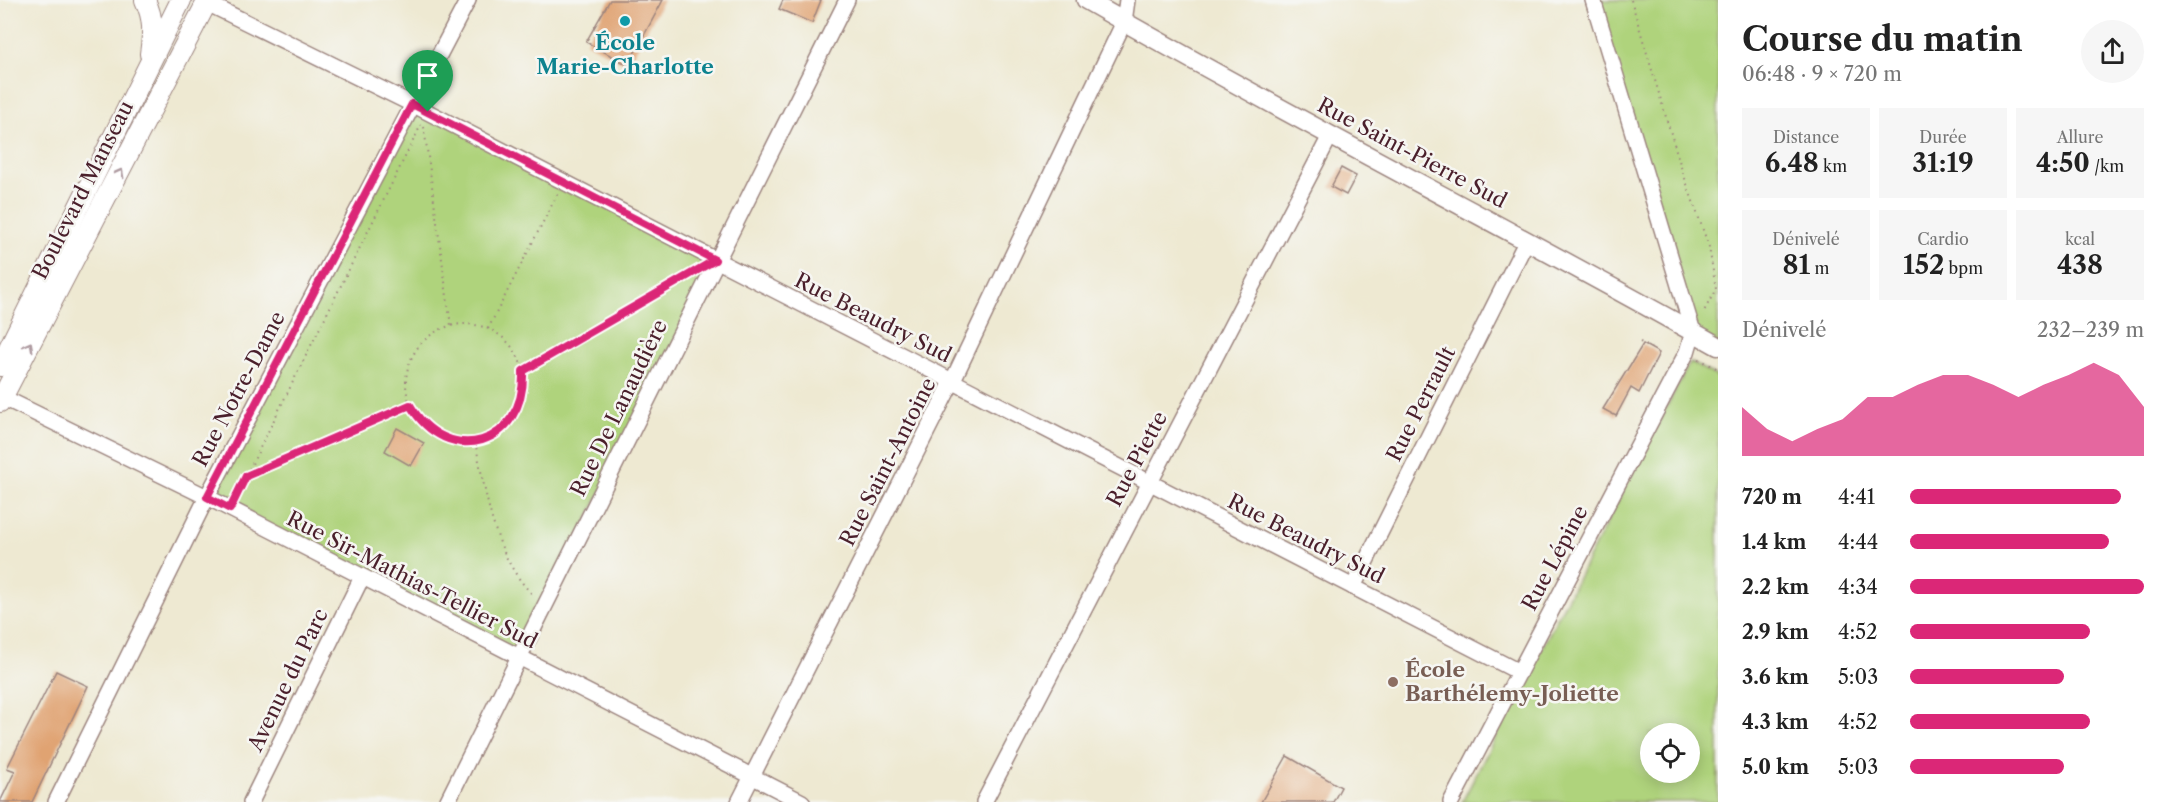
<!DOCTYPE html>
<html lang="fr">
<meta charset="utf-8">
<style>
body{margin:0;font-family:"Libre Caslon Text",serif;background:#f6f6f6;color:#222;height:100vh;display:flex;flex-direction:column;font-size:22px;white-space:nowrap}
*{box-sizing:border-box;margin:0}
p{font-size:20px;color:#767676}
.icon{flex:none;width:33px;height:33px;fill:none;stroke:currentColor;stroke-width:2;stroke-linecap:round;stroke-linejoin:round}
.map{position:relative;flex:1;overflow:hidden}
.details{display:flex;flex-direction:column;background:#fff;width:450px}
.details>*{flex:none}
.buttons{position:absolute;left:1640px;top:723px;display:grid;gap:12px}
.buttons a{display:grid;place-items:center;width:60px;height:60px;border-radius:50%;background:#fff;box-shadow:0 3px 15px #0003;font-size:30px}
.pin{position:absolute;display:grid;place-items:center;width:51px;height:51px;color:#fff;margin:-62px -26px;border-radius:50% 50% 50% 0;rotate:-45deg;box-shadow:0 0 6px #0007}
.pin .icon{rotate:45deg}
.round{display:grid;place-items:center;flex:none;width:63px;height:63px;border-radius:32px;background:#f6f6f6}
.summary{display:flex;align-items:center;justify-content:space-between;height:102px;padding:0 24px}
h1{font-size:33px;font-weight:700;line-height:45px}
.stats{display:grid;grid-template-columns:repeat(3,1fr);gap:9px;height:102px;padding:6px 24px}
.stats div{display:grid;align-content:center;border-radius:0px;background:#f6f6f6;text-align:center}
.stats b{font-size:26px;font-weight:700}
.stats small{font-size:16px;font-weight:400}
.stats p{font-size:16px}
.chart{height:168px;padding:12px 24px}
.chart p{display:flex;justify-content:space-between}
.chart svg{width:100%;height:108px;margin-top:6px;fill:#db2777;opacity:.7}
ul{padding:0 24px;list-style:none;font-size:20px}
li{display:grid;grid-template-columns:96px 72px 1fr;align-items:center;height:45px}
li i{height:15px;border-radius:8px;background:#db2777}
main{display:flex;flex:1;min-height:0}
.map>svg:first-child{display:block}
.green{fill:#afd37c;stroke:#7c7954;stroke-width:1.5;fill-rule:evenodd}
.building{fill:#e0a372}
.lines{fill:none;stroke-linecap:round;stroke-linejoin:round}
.minor-casing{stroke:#9c847e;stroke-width:18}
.tertiary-casing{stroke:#9c847e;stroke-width:21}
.secondary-casing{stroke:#9c847e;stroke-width:22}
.path{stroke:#9c847e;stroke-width:2;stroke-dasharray:1.5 4.5;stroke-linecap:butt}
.minor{stroke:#fff;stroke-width:15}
.tertiary{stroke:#fff;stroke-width:18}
.secondary{stroke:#fff;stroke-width:20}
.oneway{stroke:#ae9aa0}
.route-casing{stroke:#fff;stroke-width:12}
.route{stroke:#db2777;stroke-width:8}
.culture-dot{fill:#0f9aa8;stroke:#f6f6f2;stroke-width:2}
.education-dot{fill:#8d6e63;stroke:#f6f6f2;stroke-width:2}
.labels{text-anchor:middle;stroke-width:5;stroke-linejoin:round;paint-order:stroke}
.culture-label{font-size:21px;font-weight:bold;fill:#0d838f;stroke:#f6f6f2}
.street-label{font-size:21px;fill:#4a1f2b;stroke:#f6f6f2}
.education-label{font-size:21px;font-weight:bold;fill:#785e54;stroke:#f6f6f2;text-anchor:start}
</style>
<main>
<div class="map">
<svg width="1718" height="802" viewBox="0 0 1718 802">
<rect width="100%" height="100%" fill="#f6f6f2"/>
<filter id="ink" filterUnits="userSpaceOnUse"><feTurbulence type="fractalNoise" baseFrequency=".0167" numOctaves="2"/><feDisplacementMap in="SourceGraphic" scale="12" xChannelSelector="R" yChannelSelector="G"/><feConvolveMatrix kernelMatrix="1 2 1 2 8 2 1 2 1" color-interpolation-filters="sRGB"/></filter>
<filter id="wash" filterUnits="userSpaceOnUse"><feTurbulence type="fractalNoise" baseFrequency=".008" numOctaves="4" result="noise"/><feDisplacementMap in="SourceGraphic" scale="24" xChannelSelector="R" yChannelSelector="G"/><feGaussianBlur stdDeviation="1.35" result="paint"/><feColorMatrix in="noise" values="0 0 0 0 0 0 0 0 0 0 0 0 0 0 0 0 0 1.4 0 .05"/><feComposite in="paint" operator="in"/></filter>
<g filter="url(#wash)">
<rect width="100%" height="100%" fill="#eee9d2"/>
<g class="green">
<path d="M1593,0H1718V346L1693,332Z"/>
<path d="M412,104L715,260L519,659L207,497Z"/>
<path d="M1690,362L1718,377V802H1462ZM1650,734H1689V772H1650Z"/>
</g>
<g id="blocks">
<g class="building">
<path d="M610,0H663L628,65L586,42Z"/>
<path d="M783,0H821L812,23L779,9Z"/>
<path d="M1341,168L1356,176L1346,195L1331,187Z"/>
<path d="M1643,344L1659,353L1639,393L1631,388L1616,416L1603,409Z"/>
<path d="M397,428L424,443L411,466L385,451Z"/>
<path d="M56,671L88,686L32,802H0L15,771L7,768Z"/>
<path d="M1287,756L1341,787L1333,802H1261Z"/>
</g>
</g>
</g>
<g filter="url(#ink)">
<use href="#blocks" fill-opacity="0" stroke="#9c847e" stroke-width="1.5"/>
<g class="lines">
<defs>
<g id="minor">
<path d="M207,3L412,104L1519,672"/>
<path d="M0,396L207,497L802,802"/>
<path d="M1353,587L1527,240"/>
<path d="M56,802L207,497L468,0"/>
<path d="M251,802L362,577"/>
<path d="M447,802L847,0"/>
<path d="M739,802L952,382L1124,22L1127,0"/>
<path d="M984,802L1330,136"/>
<path d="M1451,802L1687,352L1693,332L1593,0"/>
</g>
<path id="tertiary" d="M1086,0C1294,120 1509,228 1718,346"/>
<g id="secondary">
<path d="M145,0C154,19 153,33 150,54"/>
<path d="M0,366L181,0"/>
<path d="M0,402L208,0"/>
</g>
</defs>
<use href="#minor" class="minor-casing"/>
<use href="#tertiary" class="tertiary-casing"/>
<use href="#secondary" class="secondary-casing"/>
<g class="path">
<path d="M1631,0L1681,167L1709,247L1716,289L1703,313"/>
<path d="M424,127L451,326"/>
<circle cx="465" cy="383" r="59"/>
<path d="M488,329L558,193"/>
<path d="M1640,342L1651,348"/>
<path d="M1699,359L1718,369"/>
<path d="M523,371L694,272"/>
<path d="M475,442C487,496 493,556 534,596"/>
<path d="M246,476L409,406"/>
<path d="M236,496L421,125"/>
</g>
<use href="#minor" class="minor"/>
<use href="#tertiary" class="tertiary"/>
<use href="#secondary" class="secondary"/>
</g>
<defs><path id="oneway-chevron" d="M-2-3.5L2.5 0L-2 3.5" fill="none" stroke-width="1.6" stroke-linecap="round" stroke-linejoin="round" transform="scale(1.5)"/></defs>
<g class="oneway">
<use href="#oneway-chevron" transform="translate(120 173) rotate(-62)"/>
<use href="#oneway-chevron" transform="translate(29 346) rotate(-62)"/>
</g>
</g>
<g class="lines" filter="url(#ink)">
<defs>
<path id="route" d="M412,104L715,260L523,371C526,446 448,469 410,405L246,476L230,509L207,497Z"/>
</defs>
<use href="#route" class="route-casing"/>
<use href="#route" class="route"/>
</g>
<circle class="culture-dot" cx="625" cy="21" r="6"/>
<circle class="education-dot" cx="1393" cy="682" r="6"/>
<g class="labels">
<g class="culture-label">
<text x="625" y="50">École<tspan x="625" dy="24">Marie-Charlotte</tspan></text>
</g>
<g class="street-label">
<text transform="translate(1412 153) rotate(28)" y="7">Rue Saint-Pierre Sud</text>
<text transform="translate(83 190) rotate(-63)" y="7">Boulevard Manseau</text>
<text transform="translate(873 318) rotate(27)" y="7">Rue Beaudry Sud</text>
<text transform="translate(239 389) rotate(-62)" y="7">Rue Notre-Dame</text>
<text transform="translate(1421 404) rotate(-63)" y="7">Rue Perrault</text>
<text transform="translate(619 408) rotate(-64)" y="7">Rue De Lanaudière</text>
<text transform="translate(1137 459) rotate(-62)" y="7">Rue Piette</text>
<text transform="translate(888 462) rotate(-63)" y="7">Rue Saint-Antoine</text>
<text transform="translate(1306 539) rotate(27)" y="7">Rue Beaudry Sud</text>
<text transform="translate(1555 558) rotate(-62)" y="7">Rue Lépine</text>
<text transform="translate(412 580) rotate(27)" y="7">Rue Sir-Mathias-Tellier Sud</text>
<text transform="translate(288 680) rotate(-64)" y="7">Avenue du Parc</text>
</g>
<g class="education-label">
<text x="1405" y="677">École<tspan x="1405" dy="24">Barthélemy-Joliette</tspan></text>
</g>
</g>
</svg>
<div class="buttons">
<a><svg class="icon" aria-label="locate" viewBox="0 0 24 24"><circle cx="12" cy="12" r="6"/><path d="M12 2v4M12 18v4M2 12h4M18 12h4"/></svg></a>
</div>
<div class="pin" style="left:428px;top:112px;background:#1e9e55"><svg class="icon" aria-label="arrive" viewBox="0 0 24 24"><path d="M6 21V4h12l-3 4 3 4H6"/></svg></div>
</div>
<section class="details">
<div class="summary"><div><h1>Course du matin</h1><p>06:48 · 9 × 720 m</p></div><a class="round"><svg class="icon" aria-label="share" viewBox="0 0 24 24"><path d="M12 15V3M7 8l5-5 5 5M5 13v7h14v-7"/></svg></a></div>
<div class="stats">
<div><p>Distance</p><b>6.48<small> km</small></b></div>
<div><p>Durée</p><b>31:19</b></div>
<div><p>Allure</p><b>4:50<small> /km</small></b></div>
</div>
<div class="stats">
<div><p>Dénivelé</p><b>81<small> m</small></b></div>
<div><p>Cardio</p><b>152<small> bpm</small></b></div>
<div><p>kcal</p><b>438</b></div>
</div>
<div class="chart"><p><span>Dénivelé</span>232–239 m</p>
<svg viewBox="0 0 160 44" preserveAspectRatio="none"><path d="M0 44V24L10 33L20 38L30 33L40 29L50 20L60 20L70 15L80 11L90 11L100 15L110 20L120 15L130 11L140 6L150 11L160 24V44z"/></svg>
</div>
<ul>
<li><b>720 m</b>4:41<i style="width:90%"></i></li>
<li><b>1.4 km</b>4:44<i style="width:85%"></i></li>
<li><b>2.2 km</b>4:34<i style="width:100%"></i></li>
<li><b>2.9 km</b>4:52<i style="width:77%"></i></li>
<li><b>3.6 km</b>5:03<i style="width:66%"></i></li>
<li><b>4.3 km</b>4:52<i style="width:77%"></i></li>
<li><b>5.0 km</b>5:03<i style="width:66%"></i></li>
</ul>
</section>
</main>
